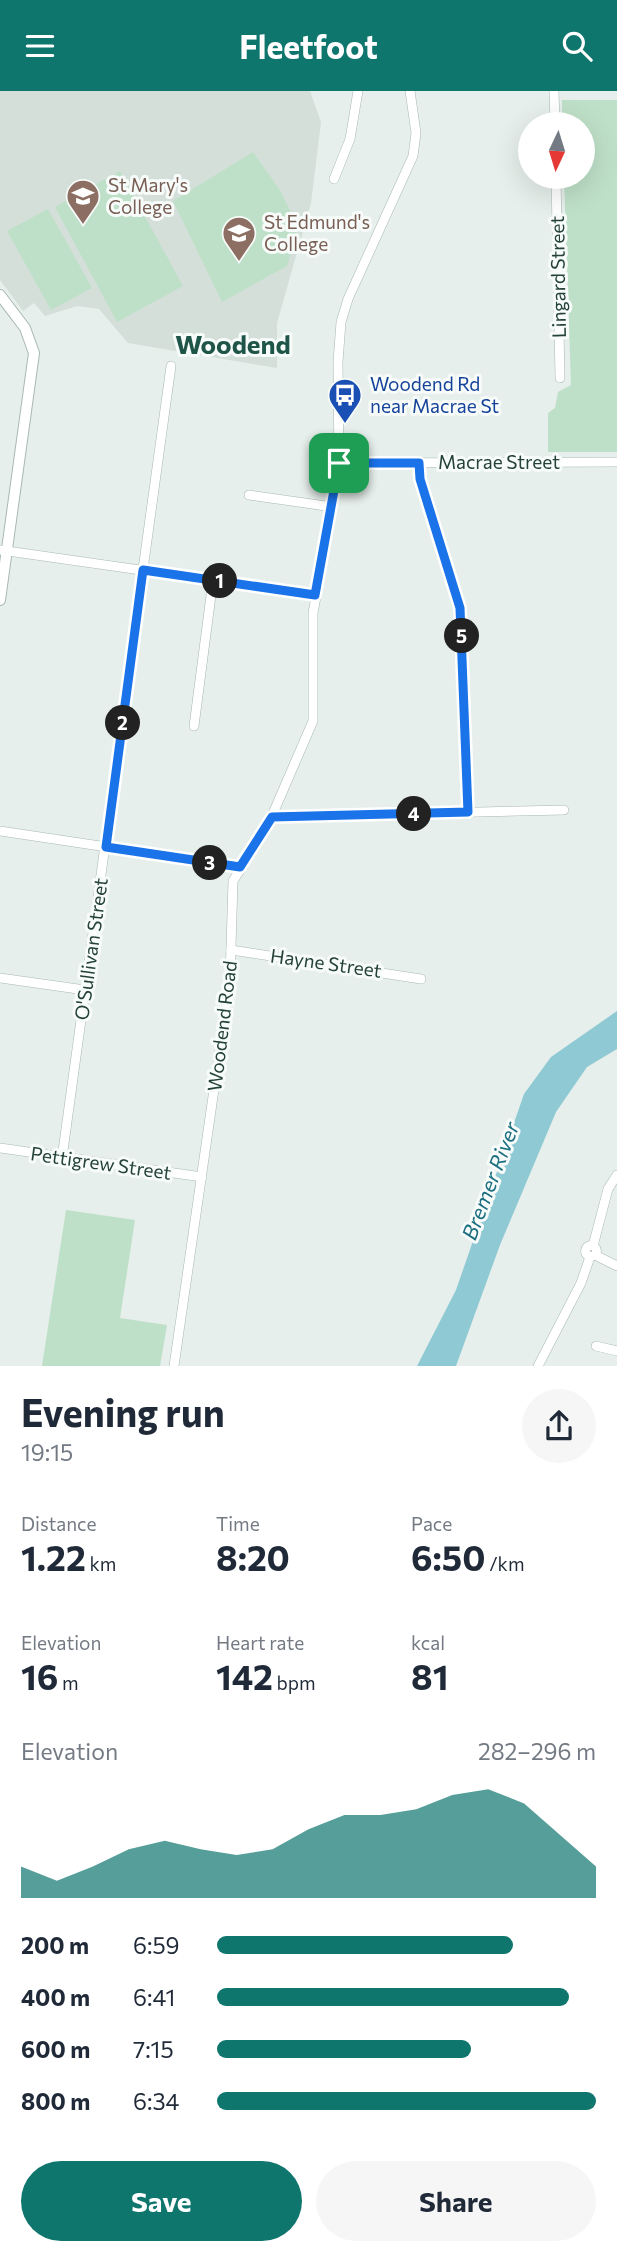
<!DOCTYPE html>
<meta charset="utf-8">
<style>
body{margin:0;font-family:Commissioner,sans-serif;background:#f6f6f7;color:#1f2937;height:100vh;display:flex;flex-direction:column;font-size:26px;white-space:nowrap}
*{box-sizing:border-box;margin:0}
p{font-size:23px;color:#747a83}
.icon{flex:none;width:38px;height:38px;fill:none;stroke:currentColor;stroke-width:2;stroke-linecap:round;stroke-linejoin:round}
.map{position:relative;height:1275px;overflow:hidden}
.details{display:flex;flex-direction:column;background:#fff;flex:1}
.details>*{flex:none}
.needle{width:46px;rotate:184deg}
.fabs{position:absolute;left:518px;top:21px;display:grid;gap:14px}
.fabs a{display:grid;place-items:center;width:77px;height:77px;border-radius:50%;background:#fff;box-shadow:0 7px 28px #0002;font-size:35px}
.pin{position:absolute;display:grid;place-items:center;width:60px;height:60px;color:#fff;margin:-30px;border-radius:14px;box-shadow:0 4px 10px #0006}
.km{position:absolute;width:35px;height:35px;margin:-18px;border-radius:50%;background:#222;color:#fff;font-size:19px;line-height:35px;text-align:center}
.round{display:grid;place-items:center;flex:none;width:74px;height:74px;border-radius:37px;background:#f6f6f7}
.summary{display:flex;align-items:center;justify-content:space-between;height:119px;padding:0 21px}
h1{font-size:38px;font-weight:700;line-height:52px}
.figures{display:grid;grid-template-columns:repeat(3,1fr);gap:10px;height:119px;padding:7px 21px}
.figures div{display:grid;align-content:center}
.figures b{font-size:35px;font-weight:700}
.figures small{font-size:19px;font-weight:400}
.figures p{font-size:19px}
.chart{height:196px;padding:14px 21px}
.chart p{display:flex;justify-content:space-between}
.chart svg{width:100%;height:126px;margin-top:7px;fill:#0f766e;opacity:.7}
.cta{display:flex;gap:14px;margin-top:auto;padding:14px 21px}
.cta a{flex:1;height:80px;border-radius:42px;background:#0f766e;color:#fff;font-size:28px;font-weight:700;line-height:80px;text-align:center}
.cta a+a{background:#f6f6f7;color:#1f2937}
ul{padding:0 21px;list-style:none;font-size:23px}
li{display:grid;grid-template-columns:112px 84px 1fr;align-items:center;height:52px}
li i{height:18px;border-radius:9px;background:#0f766e}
header{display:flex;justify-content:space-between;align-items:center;height:91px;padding:0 21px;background:#0f766e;color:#fff;font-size:32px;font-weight:700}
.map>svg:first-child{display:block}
.built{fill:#d4dfda}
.green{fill:#bfe0c8}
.water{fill:#8ec9d4}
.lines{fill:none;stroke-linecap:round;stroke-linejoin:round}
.minor-casing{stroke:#a8b8b2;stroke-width:10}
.tertiary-casing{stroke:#a8b8b2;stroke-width:12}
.minor{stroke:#fff;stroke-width:9}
.tertiary{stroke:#fff;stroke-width:10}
.route-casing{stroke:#fff;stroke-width:14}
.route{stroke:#1a73e8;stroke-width:9}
.labels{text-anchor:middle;stroke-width:6;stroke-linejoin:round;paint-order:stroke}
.education-label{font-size:19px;fill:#785e54;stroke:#f7fbf9;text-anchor:start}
.street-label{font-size:19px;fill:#24423a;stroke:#f7fbf9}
.transit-label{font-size:19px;fill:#164399;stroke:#f7fbf9;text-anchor:start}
.water-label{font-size:21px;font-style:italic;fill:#1c6f80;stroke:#f7fbf9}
.district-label{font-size:26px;font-weight:bold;fill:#1f5548;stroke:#f7fbf9}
</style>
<header><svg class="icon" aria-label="menu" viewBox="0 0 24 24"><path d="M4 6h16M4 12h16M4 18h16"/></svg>Fleetfoot<svg class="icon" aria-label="search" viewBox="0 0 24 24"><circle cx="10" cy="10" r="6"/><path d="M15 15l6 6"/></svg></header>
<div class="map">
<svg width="617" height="1275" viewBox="0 0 617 1275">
<rect width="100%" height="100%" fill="#e6efeb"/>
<path class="built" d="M0,0H310L321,31L311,112L277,232V277L128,252L99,218L77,215L45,225L34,212L23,220L0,189Z"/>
<g class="green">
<path d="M562,9H617V361H548V322L555,317L558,301L571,294L564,86H583V33H562Z"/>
<path d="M253,61L280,99L298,136L287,175L222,211L173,110Z"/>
<path d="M120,80L183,195L117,231L55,116Z"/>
<path d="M48,118L92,197L51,219L7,140Z"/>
<path d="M66,1119L135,1129L120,1227L167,1234L160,1275H42Z"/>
</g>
<path class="water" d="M617,920V958L587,976L556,1021L500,1154L456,1275H417L456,1199L524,1003L551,966Z"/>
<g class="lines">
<defs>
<g id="minor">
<path d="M554,0L555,33"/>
<path d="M556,86L560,287"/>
<path d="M334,88L350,48L358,0"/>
<path d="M339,372L617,371"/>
<path d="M419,372L420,388L460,517L468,721"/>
<path d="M249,404L333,416"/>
<path d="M0,459L315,504"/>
<path d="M194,635L213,489"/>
<path d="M272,726L564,719"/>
<path d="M0,740L240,776"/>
<path d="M231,859L421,888"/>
<path d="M0,887L85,899"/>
<path d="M0,1057L202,1086"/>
<path d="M62,1067L171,275"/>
<circle cx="591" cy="1160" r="5.5"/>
<path d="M593,1155L608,1098L617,1084"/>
<path d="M595,1164L617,1175"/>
<path d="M596,1255L617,1260"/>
<path d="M174,1275L230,888L233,790L268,734L313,630V522L339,382L338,271L341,231L348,208L413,65L416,42L410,0"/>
<path d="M538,1275L581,1192L590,1166"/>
</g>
<path id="tertiary" d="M0,204L25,237L34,262L0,509"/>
</defs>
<use href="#minor" class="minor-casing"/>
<use href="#tertiary" class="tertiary-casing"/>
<use href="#minor" class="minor"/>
<use href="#tertiary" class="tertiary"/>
</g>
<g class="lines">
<defs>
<path id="route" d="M339,372H419L420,388L460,517L468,721L272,726L240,776L106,756L143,479L315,504Z"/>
</defs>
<use href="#route" class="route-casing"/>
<use href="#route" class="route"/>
</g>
<defs>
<symbol id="school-pin" viewBox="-11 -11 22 30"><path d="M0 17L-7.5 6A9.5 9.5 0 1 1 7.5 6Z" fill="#8d6e63" stroke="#f7fbf9"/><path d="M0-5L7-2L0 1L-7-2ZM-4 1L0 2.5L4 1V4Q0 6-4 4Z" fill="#fff"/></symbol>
<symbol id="bus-pin" viewBox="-11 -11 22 30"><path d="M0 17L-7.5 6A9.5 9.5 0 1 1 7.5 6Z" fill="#1a4fb4" stroke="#f7fbf9"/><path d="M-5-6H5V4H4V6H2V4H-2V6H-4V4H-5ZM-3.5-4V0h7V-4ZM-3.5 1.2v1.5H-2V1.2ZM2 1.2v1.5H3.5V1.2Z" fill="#fff"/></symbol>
</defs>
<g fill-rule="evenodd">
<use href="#school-pin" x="64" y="86" width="38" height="52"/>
<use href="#school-pin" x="220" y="123" width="38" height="52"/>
<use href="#bus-pin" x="326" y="285" width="38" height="52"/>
</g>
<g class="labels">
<g class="education-label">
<text x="108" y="101">St Mary's<tspan x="108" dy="22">College</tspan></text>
<text x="264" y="138">St Edmund's<tspan x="264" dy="22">College</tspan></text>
</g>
<g class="street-label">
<text transform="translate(558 186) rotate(-91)" y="7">Lingard Street</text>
<text x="499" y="378">Macrae Street</text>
<text transform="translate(91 858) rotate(-82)" y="7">O'Sullivan Street</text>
<text transform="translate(326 872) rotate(8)" y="7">Hayne Street</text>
<text transform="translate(222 935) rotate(-83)" y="7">Woodend Road</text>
<text transform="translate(101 1072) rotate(8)" y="7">Pettigrew Street</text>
</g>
<g class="transit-label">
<text x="370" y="300">Woodend Rd<tspan x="370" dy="22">near Macrae St</tspan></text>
</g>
<g class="water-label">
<text transform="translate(491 1090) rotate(-69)" y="7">Bremer River</text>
</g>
<g class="district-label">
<text x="233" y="263">Woodend</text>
</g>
</g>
</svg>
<div class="fabs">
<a><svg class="needle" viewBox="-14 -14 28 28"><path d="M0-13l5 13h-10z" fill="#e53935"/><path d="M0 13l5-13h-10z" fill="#747a83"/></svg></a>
</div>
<div class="pin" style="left:339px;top:372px;background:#1e9e55"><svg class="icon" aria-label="arrive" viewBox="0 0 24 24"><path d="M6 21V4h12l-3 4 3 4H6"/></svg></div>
<b class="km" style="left:220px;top:490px">1</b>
<b class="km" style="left:123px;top:632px">2</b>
<b class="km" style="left:210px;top:772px">3</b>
<b class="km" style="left:414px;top:723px">4</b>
<b class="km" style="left:462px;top:545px">5</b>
</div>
<section class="details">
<div class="summary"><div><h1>Evening run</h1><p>19:15</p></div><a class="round"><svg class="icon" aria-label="share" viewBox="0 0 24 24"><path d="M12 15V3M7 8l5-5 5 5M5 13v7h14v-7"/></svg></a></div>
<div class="figures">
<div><p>Distance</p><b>1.22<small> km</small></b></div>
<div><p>Time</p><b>8:20</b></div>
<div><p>Pace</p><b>6:50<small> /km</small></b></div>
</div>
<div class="figures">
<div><p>Elevation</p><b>16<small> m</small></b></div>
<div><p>Heart rate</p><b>142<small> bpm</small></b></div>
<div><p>kcal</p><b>81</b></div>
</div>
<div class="chart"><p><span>Elevation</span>282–296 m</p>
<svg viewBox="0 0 160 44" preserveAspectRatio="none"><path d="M0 44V33L10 38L20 33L30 27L40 24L50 27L60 29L70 27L80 20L90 15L100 15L110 13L120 8L130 6L140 11L150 22L160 33V44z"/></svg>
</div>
<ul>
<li><b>200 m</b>6:59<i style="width:78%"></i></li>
<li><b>400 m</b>6:41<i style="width:93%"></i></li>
<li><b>600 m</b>7:15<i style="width:67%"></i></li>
<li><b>800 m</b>6:34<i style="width:100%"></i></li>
</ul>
<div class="cta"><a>Save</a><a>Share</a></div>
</section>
